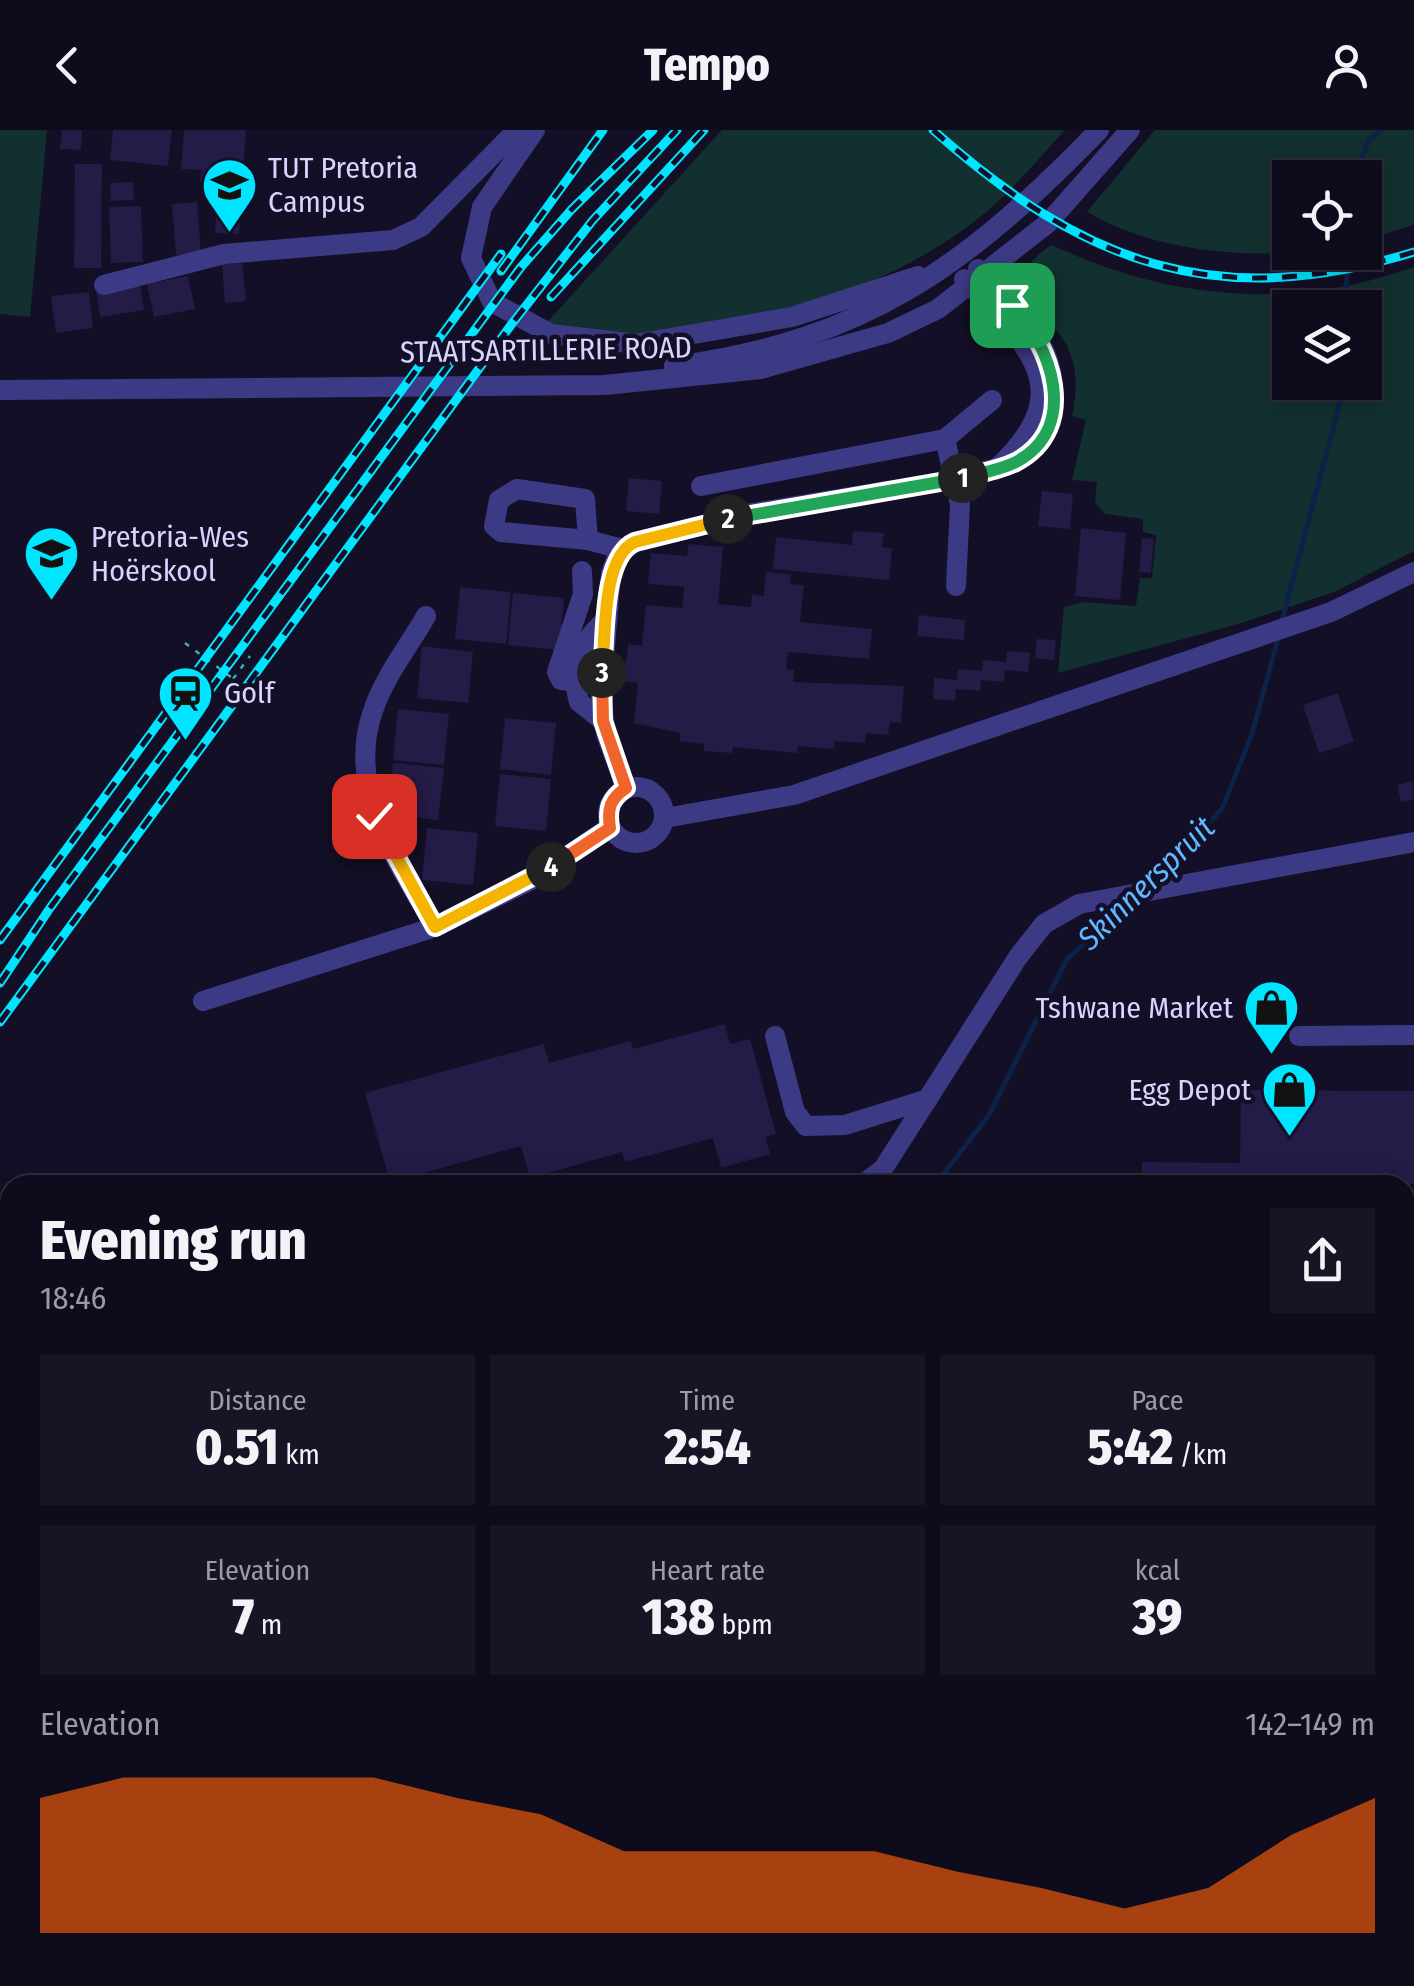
<!DOCTYPE html>
<meta charset="utf-8">
<style>
body{margin:0;font-family:"Fira Sans Condensed",sans-serif;background:#171425;color:#f1f3f6;height:100vh;display:flex;flex-direction:column;font-size:38px;white-space:nowrap}
*{box-sizing:border-box;margin:0}
p{font-size:32px;color:#9b9ba3}
.icon{flex:none;width:55px;height:55px;fill:none;stroke:currentColor;stroke-width:2;stroke-linecap:round;stroke-linejoin:round}
.map{position:relative;flex:1;overflow:hidden}
.details{position:absolute;left:0px;top:1045px;width:1415px;height:812px;display:flex;flex-direction:column;background:#0e0b1c;border-radius:30px 30px 0 0;box-shadow:0 5px 25px #0003,0 0 0 2px #2e2b3b}
.details>*{flex:none}
.fabs{position:absolute;left:1272px;top:30px;display:grid;gap:20px}
.fabs a{display:grid;place-items:center;width:110px;height:110px;border-radius:0px;background:#0e0b1c;box-shadow:0 5px 25px #0003,0 0 0 2px #2e2b3b;font-size:50px}
.pin{position:absolute;display:grid;place-items:center;width:85px;height:85px;color:#fff;margin:-42px;border-radius:20px;box-shadow:0 5px 15px #0006}
.km{position:absolute;width:50px;height:50px;margin:-25px;border-radius:50%;background:#222;color:#fff;font-size:28px;line-height:50px;text-align:center}
.round{display:grid;place-items:center;flex:none;width:105px;height:105px;border-radius:0px;background:#171425}
.overview{display:flex;align-items:center;justify-content:space-between;height:170px;padding:0 40px}
h1{font-size:55px;font-weight:800;line-height:75px}
.metrics{display:grid;grid-template-columns:repeat(3,1fr);gap:15px;height:170px;padding:10px 40px}
.metrics div{display:grid;align-content:center;border-radius:0px;background:#171425;text-align:center}
.metrics b{font-size:50px;font-weight:800}
.metrics small{font-size:28px;font-weight:400}
.metrics p{font-size:28px}
.chart{height:280px;padding:20px 40px}
.chart p{display:flex;justify-content:space-between}
.chart svg{width:100%;height:180px;margin-top:10px;fill:#ea580c;opacity:.7}
header{display:flex;justify-content:space-between;align-items:center;height:130px;padding:0 40px;background:#0e0b1c;font-size:45px;font-weight:800}
.map>svg:first-child{display:block}
.green{fill:#12302f;fill-rule:evenodd}
.lines{fill:none;stroke-linecap:round;stroke-linejoin:round}
.stream{stroke:#0c2248;stroke-width:5}
.building{fill:#241b47}
.path{stroke:#2fb8b0;stroke-width:2.5;stroke-dasharray:5 8;stroke-linecap:butt}
.minor{stroke:#3d3a85;stroke-width:20}
.major{stroke:#c25bff;stroke-width:25}
.rail-casing{stroke:#00e5ff;stroke-width:9}
.rail{stroke:#130f26;stroke-width:5;stroke-dasharray:15;stroke-linecap:butt}
.split-1-casing{stroke:#fff;stroke-width:20}
.split-2-casing{stroke:#fff;stroke-width:20}
.split-3-casing{stroke:#fff;stroke-width:20}
.split-4-casing{stroke:#fff;stroke-width:20}
.split-5-casing{stroke:#fff;stroke-width:20}
.split-1{stroke:#22a559;stroke-width:12}
.split-2{stroke:#22a559;stroke-width:12}
.split-3{stroke:#f5b400;stroke-width:12}
.split-4{stroke:#f0652b;stroke-width:12}
.split-5{stroke:#f5b400;stroke-width:12}
.labels{text-anchor:middle;stroke-width:9;stroke-linejoin:round;paint-order:stroke}
.poi-label{font-size:30px;fill:#d9d4ff;stroke:#130f26;text-anchor:start}
.street-label{font-size:30px;fill:#d9d4ff;stroke:#130f26}
.water-label{font-size:32px;font-style:italic;fill:#62b6ff;stroke:#130f26}
</style>
<header><svg class="icon" aria-label="back" viewBox="0 0 24 24"><path d="M15 5l-7 7 7 7"/></svg>Tempo<svg class="icon" aria-label="person" viewBox="0 0 24 24"><circle cx="12" cy="8" r="4"/><path d="M4 21q1-7 8-7t8 7"/></svg></header>
<div class="map">
<svg width="1414" height="1856" viewBox="0 0 1414 1856">
<rect width="100%" height="100%" fill="#130f26"/>
<g class="green">
<path d="M0,0H47L30,187L0,184Z"/>
<path d="M722,0H1065C1034,34 1004,70 967,97C842,189 679,206 529,212Z"/>
<path d="M1155,0H1414V95L1365,110V48H1290V122L1298,123C1226,126 1151,119 1087,82Z"/>
<path d="M1052,115C1168,170 1292,181 1414,137V421L1334,462L1235,495L1058,543L1064,477L1084,472L1136,476L1140,448H1152L1156,405L1143,402V389L1105,384L1095,373L1097,352L1072,350L1086,290L1072,286C1077,262 1078,241 1068,218C1054,187 991,151 1052,115ZM1290,178H1365V252H1290Z"/>
</g>
<g class="lines">
<g class="stream">
<path d="M1355,48L1369,9L1382,0"/>
<path d="M1344,178L1349,122"/>
<path d="M1281,494L1340,273L1351,252"/>
<path d="M1153,752L1222,679L1252,604L1279,505"/>
<path d="M935,1055L989,985L1067,829L1130,773"/>
<path d="M0,1350L10,1348"/>
</g>
</g>
<g class="building">
<path d="M62,0H82L81,20L60,19Z"/>
<path d="M113,0H172L168,36L110,30Z"/>
<path d="M184,0H246L239,104L215,103L218,54L200,52L201,40L181,39Z"/>
<path d="M75,34H102L101,138H74Z"/>
<path d="M133,52L134,70L111,71L110,53Z"/>
<path d="M197,72L201,123L176,125L172,74Z"/>
<path d="M141,76L143,132L111,133L109,77Z"/>
<path d="M242,133L246,171L225,173L222,134Z"/>
<path d="M188,146L195,179L154,187L147,154Z"/>
<path d="M140,154L144,180L100,187L96,160Z"/>
<path d="M89,162L93,198L56,203L51,166Z"/>
<path d="M629,348L662,351L659,384L626,381Z"/>
<path d="M1042,361L1073,364L1070,399L1038,396Z"/>
<path d="M1081,398L1126,403L1120,470L1075,466Z"/>
<path d="M853,401L884,403L882,417L892,418L889,450L773,439L776,407L852,415Z"/>
<path d="M1142,408L1154,409L1151,443L1139,442Z"/>
<path d="M688,414L723,417L718,474L751,477L752,464L764,466L766,442L791,444L790,454L804,455L800,492L872,499L869,529L788,522L786,539L794,540L793,552L904,556L901,593L890,592L888,605L866,603L865,613L835,611L834,619L798,616L797,623L733,617L732,623L704,621V614L680,611V603L634,593L638,553L624,551L628,514L642,516L646,475L682,478L684,457L648,454L651,423L687,426Z"/>
<path d="M460,457L511,462L506,514L455,509Z"/>
<path d="M513,463L564,468L559,520L508,515Z"/>
<path d="M919,485L965,490L964,510L917,506Z"/>
<path d="M1037,509L1056,510L1054,530L1035,528Z"/>
<path d="M422,516L473,522L468,573L417,568Z"/>
<path d="M1007,521L1030,523L1028,542L1005,540L1004,552L981,550L980,561L956,559L955,571L933,569L934,548L957,550L958,539L982,541L983,530L1006,532Z"/>
<path d="M1338,563L1354,612L1319,623L1303,575Z"/>
<path d="M398,579L449,584L444,635L393,630Z"/>
<path d="M505,588L556,593L551,645L500,639Z"/>
<path d="M393,633L444,638L438,690L387,684Z"/>
<path d="M500,644L551,649L546,701L495,696Z"/>
<path d="M1412,651L1414,669L1401,672L1397,655Z"/>
<path d="M427,698L478,703L473,755L422,750Z"/>
<path d="M725,894L730,914L750,909L776,1004L765,1007L770,1024L721,1038L713,1008L625,1032L622,1022L530,1048L521,1016L390,1052L365,963L544,914L549,933L631,911L633,919Z"/>
<path d="M1241,960L1414,961V1054L1142,1055V1032L1240,1033Z"/>
<rect x="1405" y="1560" width="9" height="42"/>
<path d="M6,1631H10V1719L0,1718Z"/>
<path d="M1405,1688L1414,1689V1734H1405Z"/>
<rect x="63" y="1848" width="23" height="8"/>
<rect x="99" y="1848" width="24" height="8"/>
<rect x="188" y="1848" width="81" height="8"/>
<path d="M336,1848H378V1852L336,1851Z"/>
<path d="M381,1848H508V1853L381,1852Z"/>
<rect x="515" y="1848" width="32" height="8"/>
<rect x="554" y="1848" width="49" height="8"/>
<path d="M616,1848H644L643,1856H616Z"/>
<rect x="707" y="1848" width="24" height="8"/>
<path d="M799,1848L829,1849L830,1856H799Z"/>
<rect x="846" y="1848" width="19" height="8"/>
<path d="M1309,1848H1337V1856L1309,1855Z"/>
<rect x="1358" y="1848" width="21" height="8"/>
<path d="M991,1850L1022,1851V1856H991Z"/>
</g>
<g class="lines">
<g class="path">
<path d="M185,513L270,576"/>
<path d="M233,549L250,526"/>
</g>
<g class="minor">
<path d="M535,0L482,77L471,128L492,172L551,204L636,214L792,187L918,146"/>
<path d="M978,139C1017,179 1061,217 1052,278"/>
<path d="M964,149C1026,216 1084,258 995,340"/>
<path d="M104,155L224,124L393,110L421,97L517,0"/>
<path d="M674,236C867,210 967,136 1099,0"/>
<path d="M0,260L605,255L761,239L888,203L938,179L1048,93L1130,0"/>
<path d="M945,309L960,374L956,456"/>
<path d="M701,356L945,309L992,270"/>
<path d="M588,410L585,369L517,359L499,370L494,396L501,402L588,410L622,419"/>
<path d="M426,486C409,516 384,547 373,581C345,660 398,731 435,797"/>
<path d="M576,552L561,550L557,542L583,464L582,441"/>
<path d="M603,591L579,572C569,537 581,511 607,489"/>
<circle cx="636" cy="685" r="28"/>
<path d="M626,658L606,604L601,567L611,443L618,424L635,412L753,383L953,350L1004,336"/>
<path d="M665,688L794,665L1331,482L1414,442"/>
<path d="M203,871L435,797L531,750L610,697"/>
<path d="M775,906L795,982L806,996L845,995L928,969"/>
<path d="M1299,906L1414,905"/>
<path d="M862,1055L883,1039L1018,827L1044,794L1079,774L1414,712"/>
<path d="M1405,1073H1414"/>
<path d="M1405,1120H1414"/>
<path d="M1405,1203H1414"/>
<path d="M1405,1286L1414,1287"/>
<path d="M1405,1319H1414"/>
<path d="M1405,1354H1414"/>
<path d="M1405,1436H1414"/>
<path d="M1405,1621H1414"/>
<path d="M1405,1669L1414,1670"/>
<path d="M1405,1819L1413,1792"/>
<path d="M299,1856V1848"/>
<path d="M609,1856L611,1848"/>
<path d="M698,1856V1848"/>
<path d="M903,1856V1848"/>
<path d="M1390,1856L1392,1848"/>
</g>
<g class="major">
<path d="M0,1485L10,1488"/>
<path d="M0,1518H10"/>
<path d="M1405,1518H1414"/>
<path d="M1405,1539H1414"/>
</g>
<defs>
<g id="rail">
<path d="M933,0C1084,134 1215,183 1414,122"/>
<path d="M501,141L603,0"/>
<path d="M551,167L704,0"/>
<path d="M0,810L501,124"/>
<path d="M0,853L50,778L521,137L572,79L653,0"/>
<path d="M0,892L511,195L593,90L677,0"/>
</g>
</defs>
<use href="#rail" class="rail-casing"/>
<use href="#rail" class="rail"/>
</g>
<g class="lines">
<defs>
<path id="split-1" d="M963,348C980,343 1000,340 1016,332C1081,297 1051,215 1012,175"/>
<path id="split-2" d="M728,389L963,348"/>
<path id="split-3" d="M602,543C606,508 601,427 635,412L728,389"/>
<path id="split-4" d="M551,737L610,698C607,678 610,669 626,658L603,591L602,543"/>
<path id="split-5" d="M374,686L435,797L551,737"/>
</defs>
<use href="#split-1" class="split-1-casing"/>
<use href="#split-2" class="split-2-casing"/>
<use href="#split-3" class="split-3-casing"/>
<use href="#split-4" class="split-4-casing"/>
<use href="#split-5" class="split-5-casing"/>
<use href="#split-1" class="split-1"/>
<use href="#split-2" class="split-2"/>
<use href="#split-3" class="split-3"/>
<use href="#split-4" class="split-4"/>
<use href="#split-5" class="split-5"/>
</g>
<defs>
<symbol id="university-pin" viewBox="-11 -11 22 30"><path d="M0 17L-7.5 6A9.5 9.5 0 1 1 7.5 6Z" fill="#00e5ff" stroke="#130f26"/><path d="M0-5L7-2L0 1L-7-2ZM-4 1L0 2.5L4 1V4Q0 6-4 4Z" fill="#111"/></symbol>
<symbol id="school-pin" viewBox="-11 -11 22 30"><path d="M0 17L-7.5 6A9.5 9.5 0 1 1 7.5 6Z" fill="#00e5ff" stroke="#130f26"/><path d="M0-5L7-2L0 1L-7-2ZM-4 1L0 2.5L4 1V4Q0 6-4 4Z" fill="#111"/></symbol>
<symbol id="station-pin" viewBox="-11 -11 22 30"><path d="M0 17L-7.5 6A9.5 9.5 0 1 1 7.5 6Z" fill="#00e5ff" stroke="#130f26"/><path d="M-3-6H3Q5-6 5-4V2Q5 4 3 4L4.5 6H3L1.5 4h-3L-3 6H-4.5L-3 4Q-5 4-5 2V-4Q-5-6-3-6ZM-3.5-4v3h7v-3ZM-3.5 1v1.5H-2V1ZM2 1v1.5H3.5V1Z" fill="#111"/></symbol>
<symbol id="shop-pin" viewBox="-11 -11 22 30"><path d="M0 17L-7.5 6A9.5 9.5 0 1 1 7.5 6Z" fill="#00e5ff" stroke="#130f26"/><path d="M-5-2.5h2.3a2.7 3.5 0 0 1 5.4 0H5L5.5 6h-11ZM-1.5-2.5h3a1.5 2.3 0 0 0-3 0Z" fill="#111"/></symbol>
</defs>
<g fill-rule="evenodd">
<use href="#university-pin" x="198" y="24" width="63" height="86"/>
<use href="#school-pin" x="20" y="392" width="63" height="86"/>
<use href="#station-pin" x="154" y="532" width="63" height="86"/>
<use href="#shop-pin" x="1240" y="846" width="63" height="86"/>
<use href="#shop-pin" x="1258" y="928" width="63" height="86"/>
</g>
<g class="labels">
<g class="poi-label">
<text x="268" y="48">TUT Pretoria<tspan x="268" dy="34">Campus</tspan></text>
<text x="91" y="417">Pretoria-Wes<tspan x="91" dy="34">Hoërskool</tspan></text>
<text x="224" y="573">Golf</text>
<text x="1233" y="888" text-anchor="end">Tshwane Market</text>
<text x="1251" y="970" text-anchor="end">Egg Depot</text>
</g>
<g class="street-label">
<text transform="translate(546 220) rotate(-1)" y="10">STAATSARTILLERIE ROAD</text>
</g>
<g class="water-label">
<text transform="translate(1146 753) rotate(-44)" y="11">Skinnerspruit</text>
</g>
</g>
</svg>
<div class="fabs">
<a><svg class="icon" aria-label="locate" viewBox="0 0 24 24"><circle cx="12" cy="12" r="6"/><path d="M12 2v4M12 18v4M2 12h4M18 12h4"/></svg></a>
<a><svg class="icon" aria-label="layers" viewBox="0 0 24 24"><path d="M12 4l9 5-9 5-9-5zM3 14l9 5 9-5"/></svg></a>
</div>
<div class="pin" style="left:1012px;top:175px;background:#1e9e55"><svg class="icon" aria-label="arrive" viewBox="0 0 24 24"><path d="M6 21V4h12l-3 4 3 4H6"/></svg></div>
<div class="pin" style="left:374px;top:686px;background:#d93025"><svg class="icon" aria-label="check" viewBox="0 0 24 24"><path d="M5 12l5 5 9-10"/></svg></div>
<b class="km" style="left:963px;top:348px">1</b>
<b class="km" style="left:728px;top:389px">2</b>
<b class="km" style="left:602px;top:543px">3</b>
<b class="km" style="left:551px;top:737px">4</b>
<section class="details">
<div class="overview"><div><h1>Evening run</h1><p>18:46</p></div><a class="round"><svg class="icon" aria-label="share" viewBox="0 0 24 24"><path d="M12 15V3M7 8l5-5 5 5M5 13v7h14v-7"/></svg></a></div>
<div class="metrics">
<div><p>Distance</p><b>0.51<small> km</small></b></div>
<div><p>Time</p><b>2:54</b></div>
<div><p>Pace</p><b>5:42<small> /km</small></b></div>
</div>
<div class="metrics">
<div><p>Elevation</p><b>7<small> m</small></b></div>
<div><p>Heart rate</p><b>138<small> bpm</small></b></div>
<div><p>kcal</p><b>39</b></div>
</div>
<div class="chart"><p><span>Elevation</span>142–149 m</p>
<svg viewBox="0 0 160 44" preserveAspectRatio="none"><path d="M0 44V11L10 6L20 6L30 6L40 6L50 11L60 15L70 24L80 24L90 24L100 24L110 29L120 33L130 38L140 33L150 20L160 11V44z"/></svg>
</div>
</section>
</div>
